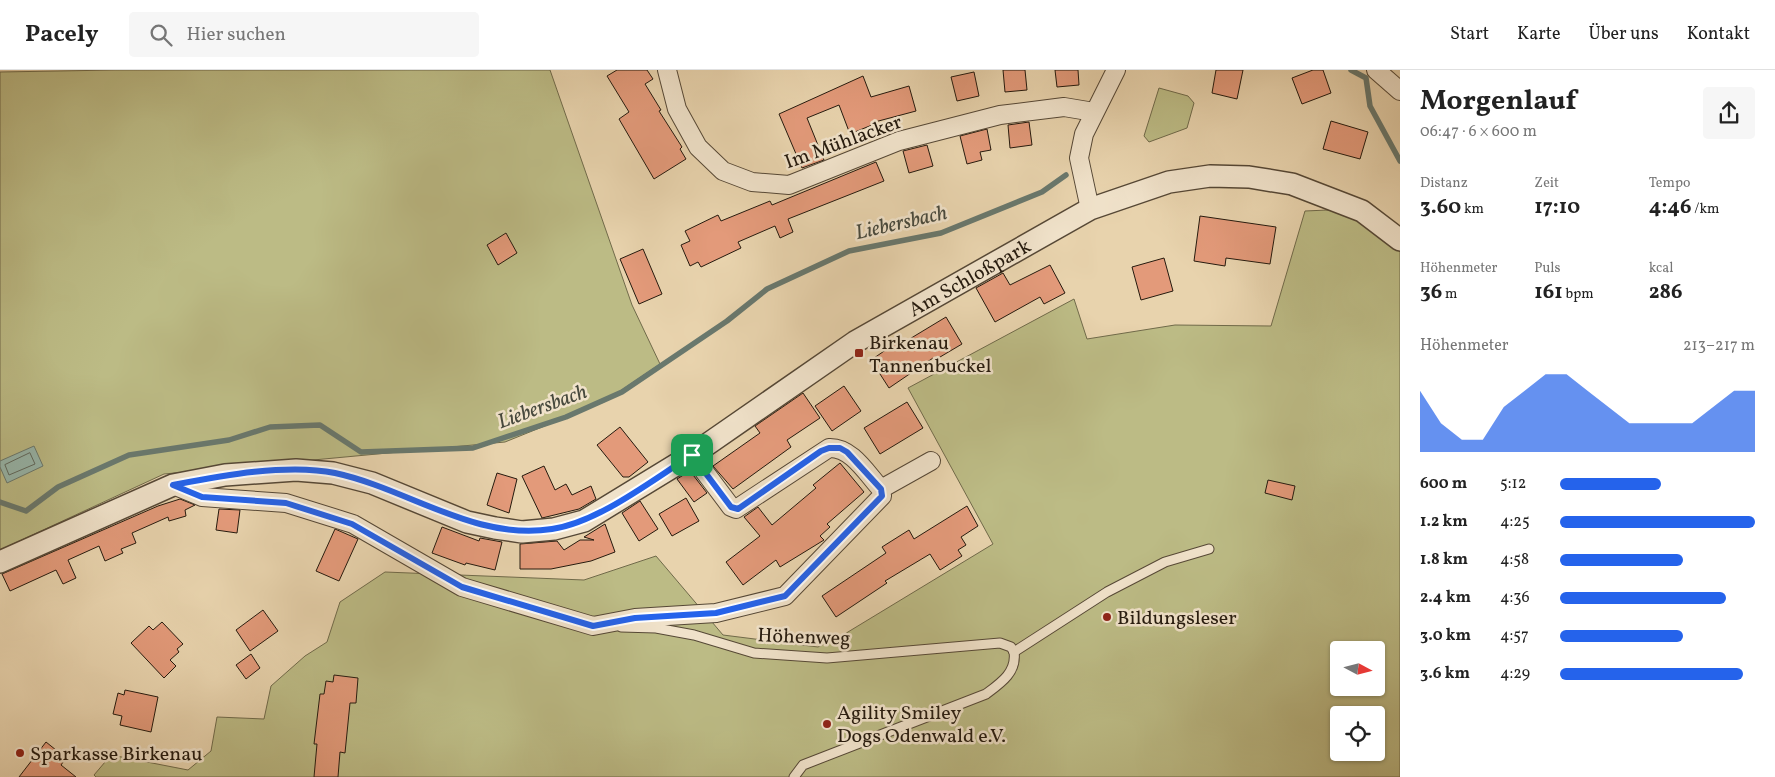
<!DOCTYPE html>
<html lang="de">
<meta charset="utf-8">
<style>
body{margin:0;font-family:Vollkorn,serif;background:#f6f6f6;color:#222;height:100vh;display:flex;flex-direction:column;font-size:19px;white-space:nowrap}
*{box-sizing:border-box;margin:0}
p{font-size:16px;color:#767676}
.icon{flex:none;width:28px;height:28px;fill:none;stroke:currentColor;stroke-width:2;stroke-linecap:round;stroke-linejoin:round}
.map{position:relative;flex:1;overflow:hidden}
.drawer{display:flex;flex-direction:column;background:#fff;width:375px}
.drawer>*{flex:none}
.needle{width:32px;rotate:97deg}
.buttons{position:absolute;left:1330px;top:571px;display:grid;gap:10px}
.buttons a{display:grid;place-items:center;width:55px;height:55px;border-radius:5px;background:#fff;box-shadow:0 1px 4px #0004;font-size:25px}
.pin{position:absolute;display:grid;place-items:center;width:42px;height:42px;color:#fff;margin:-21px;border-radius:10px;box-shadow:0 2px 8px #0006}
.round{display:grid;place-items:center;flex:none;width:52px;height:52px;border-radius:5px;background:#f6f6f6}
.overview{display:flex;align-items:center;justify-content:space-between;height:85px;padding:0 20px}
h1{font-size:28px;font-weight:700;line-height:38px}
.stats{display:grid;grid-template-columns:repeat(3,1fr);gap:8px;height:85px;padding:5px 20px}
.stats div{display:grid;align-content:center}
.stats b{font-size:21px;font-weight:700}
.stats small{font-size:14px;font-weight:400}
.stats p{font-size:14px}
.chart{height:140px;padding:10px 20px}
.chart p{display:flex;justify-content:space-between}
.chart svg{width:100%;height:90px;margin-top:5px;fill:#2563eb;opacity:.7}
ul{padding:0 20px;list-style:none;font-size:16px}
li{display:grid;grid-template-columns:80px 60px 1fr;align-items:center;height:38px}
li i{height:12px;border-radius:6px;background:#2563eb}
header{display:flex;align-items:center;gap:30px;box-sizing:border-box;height:70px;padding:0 25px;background:#fff;border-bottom:1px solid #e0e0e0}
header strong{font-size:24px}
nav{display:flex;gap:28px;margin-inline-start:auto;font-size:18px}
.search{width:350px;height:45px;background:#f6f6f6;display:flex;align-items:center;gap:12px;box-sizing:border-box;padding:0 18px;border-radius:5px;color:#767676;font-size:19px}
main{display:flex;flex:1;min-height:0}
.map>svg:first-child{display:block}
.green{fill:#bcbb85;stroke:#706a4a;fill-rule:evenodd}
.water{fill:#97b7ac;stroke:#69786d}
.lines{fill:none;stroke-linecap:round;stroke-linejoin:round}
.shore{stroke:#5e685d;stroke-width:1}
.stream{stroke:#69786d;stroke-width:5.5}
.building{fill:#e39a7a;stroke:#251a0e}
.service-casing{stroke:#564836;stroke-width:11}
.minor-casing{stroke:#564836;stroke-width:20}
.tertiary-casing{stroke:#564836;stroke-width:24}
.service{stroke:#f0e2ca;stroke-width:9}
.minor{stroke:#f0e2ca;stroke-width:18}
.tertiary{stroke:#f0e2ca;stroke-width:21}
.route-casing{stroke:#fff;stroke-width:10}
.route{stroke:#2563eb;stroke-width:6}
.poi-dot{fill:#8f2418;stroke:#f0e2ca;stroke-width:2}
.labels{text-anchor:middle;stroke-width:5;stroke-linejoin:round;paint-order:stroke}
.street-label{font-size:20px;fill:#251a0e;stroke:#f0e2ca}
.poi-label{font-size:20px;fill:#251a0e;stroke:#f0e2ca;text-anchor:start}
.water-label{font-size:21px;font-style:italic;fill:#47493d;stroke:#f0e2ca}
</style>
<header>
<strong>Pacely</strong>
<div class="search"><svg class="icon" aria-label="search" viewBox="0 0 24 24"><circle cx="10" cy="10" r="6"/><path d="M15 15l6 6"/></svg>Hier suchen</div>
<nav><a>Start</a><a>Karte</a><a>Über uns</a><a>Kontakt</a></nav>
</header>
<main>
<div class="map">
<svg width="1400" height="707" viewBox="0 0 1400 707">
<rect width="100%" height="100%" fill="#e8d3ad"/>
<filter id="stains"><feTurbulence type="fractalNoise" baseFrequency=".004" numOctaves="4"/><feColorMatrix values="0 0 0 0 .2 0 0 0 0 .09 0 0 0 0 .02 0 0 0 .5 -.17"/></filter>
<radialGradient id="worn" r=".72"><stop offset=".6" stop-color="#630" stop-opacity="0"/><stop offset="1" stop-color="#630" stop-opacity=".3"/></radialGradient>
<g class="green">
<path d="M115,0H550L632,235L660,294L604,332L505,372L164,404L0,480V2Z"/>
<path d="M1159,18L1188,26L1194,33L1187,58L1149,72L1144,66Z"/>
<path d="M1350,139L1400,178V707H96L94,705L111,685L188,700L211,681L217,647L264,649L271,616L305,586L327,572L340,532L385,502L584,510L656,486L723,565L818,577L843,565L993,474L908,318L1074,229L1087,269L1175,255L1271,256L1305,141ZM1339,580H1376V618H1339ZM1339,645H1376V682H1339Z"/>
</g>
<path class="water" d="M34,376L43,396L7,413L0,397V391Z"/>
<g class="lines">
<path class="shore" d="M30,383L35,394L9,405L5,395Z"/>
<g class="stream">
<path d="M1351,0L1366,8L1370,36L1400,91"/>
<path d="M0,432L26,441L58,417L129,385L229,370L270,357L320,355L361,382L473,378L566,347L622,322L727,251L767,219L849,181L941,163L1042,122L1066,105"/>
</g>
</g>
<g class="building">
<path d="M617,0H647L653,9L645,14L661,40L659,41L682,77L680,79L686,89L654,109L619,49L629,42L607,6Z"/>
<path d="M1003,0H1025L1027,20L1005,22Z"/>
<path d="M1055,0H1078L1079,15L1057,17Z"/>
<path d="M1216,0H1243L1237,29L1212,23Z"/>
<path d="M1313,0H1323L1331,23L1302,34L1292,8Z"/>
<path d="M974,2L979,26L957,31L951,7Z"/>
<path d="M863,6L871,27L909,16L916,41L871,53L872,55L850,64L839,35L807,48L824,90L802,98L779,44Z"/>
<path d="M1331,51L1368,62L1360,89L1323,79Z"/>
<path d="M1029,52L1032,75L1010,78L1008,55Z"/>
<path d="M987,59L991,80L980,82L982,90L967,94L960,66Z"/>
<path d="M927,75L933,96L909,103L903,81Z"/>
<path d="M876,92L884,111L788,149L793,162L780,168L775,156L738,172L741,178L701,197L698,192L690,196L681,175L690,171L685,161L718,145L721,151L770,131L772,135Z"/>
<path d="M1200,146L1276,157L1270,194L1226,188L1225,196L1194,191Z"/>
<path d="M506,163L517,183L498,195L487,175Z"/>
<path d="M643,179L662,224L639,234L620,189Z"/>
<path d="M1164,188L1173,221L1141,230L1132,197Z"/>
<path d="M1050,195L1065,223L1044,234L1040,227L995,252L976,218L1003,203L1010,215Z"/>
<path d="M946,247L962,274L935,290L933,288L889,318L871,290L896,273L898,276Z"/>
<path d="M844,316L861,341L832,361L815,336Z"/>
<path d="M803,323L820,348L787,370L791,377L733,419L713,396L760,363L755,356Z"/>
<path d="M907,332L923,358L880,384L864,358Z"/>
<path d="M620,357L648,392L629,407H623L597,375Z"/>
<path d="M840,393L864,422L827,454L830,457L820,466L824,470L780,497L776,490L743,515L726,492L760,466L744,447L758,437L772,455L816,418L813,415Z"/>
<path d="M544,396L555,420L566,414L572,425L591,416L596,429L579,439L542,448L522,406Z"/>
<path d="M690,401L707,423L694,432L677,409Z"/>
<path d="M497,403L517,409L509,443L487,435Z"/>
<path d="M1268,410L1295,416L1292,430L1265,423Z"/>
<path d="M686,428L699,451L672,466L659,444Z"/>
<path d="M180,429L195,435L185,440L186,446L169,451L168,447L132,463L136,473L121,479L123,483L105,491L99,476L68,490L76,508L63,514L56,500L10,521L2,504L158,436Z"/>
<path d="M640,431L658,459L639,471L622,443Z"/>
<path d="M967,436L978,456L961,467L966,475L958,480L962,486L940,500L930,484L885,511L887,513L836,547L822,526L886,483L882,477L909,460L914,469Z"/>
<path d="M219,439L240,440L237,463L216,460Z"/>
<path d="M605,454L615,482L591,491L551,499H520V474L557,471L564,480L580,470H594L584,467Z"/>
<path d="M442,457L479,471L480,468L502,472L495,500L466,493L465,495L432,483Z"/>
<path d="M335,459L358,469L339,511L316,501Z"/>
<path d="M263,540L278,561L250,581L236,560Z"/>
<path d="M162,552L183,574L177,579L179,582L170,590L176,596L164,608L131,573L149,556L153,560Z"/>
<path d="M251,584L260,598L246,609L236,595Z"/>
<path d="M334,605L358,608L356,633H350L345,683L340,682L338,707H314L317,674H314L320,624H324L326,611L333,612Z"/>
<path d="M125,620L158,627L151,662L120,655L122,646L113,644L118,623L124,625Z"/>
<path d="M46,672L66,688L61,695L76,707H19Z"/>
</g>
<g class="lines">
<defs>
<g id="service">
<path d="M621,557L656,558L694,565L754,583L827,588L1000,573L1011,577L1014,582"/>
<path d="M1014,582L1107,522L1165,492L1209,479"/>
<path d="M794,707L803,695L986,624C1001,613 1017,602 1014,582"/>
</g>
<g id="minor">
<path d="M667,0L677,39L698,77L723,101L752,112L789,115L899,71L1000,45L1064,37L1094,42"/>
<path d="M1376,0L1400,21"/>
<path d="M1090,139L1079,88L1084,64L1116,0"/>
<path d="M173,415L202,427L286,433L353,454L462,517L593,556L635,548L716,543L785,526L882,426L881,419C867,404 852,377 829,378L736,439L731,437L692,385"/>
<path d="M881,419L931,391"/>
</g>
<g id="tertiary">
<path id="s1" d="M0,492L173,415L225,405L296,400L333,403L372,413L467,452L495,458L522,462L554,459L584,451L692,385L855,272L1090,139L1169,112L1210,106L1249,107L1292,114L1362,141L1400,170"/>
</g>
</defs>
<use href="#service" class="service-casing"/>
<use href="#minor" class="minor-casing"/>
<use href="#tertiary" class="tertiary-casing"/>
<use href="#service" class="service"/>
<use href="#minor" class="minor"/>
<use href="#tertiary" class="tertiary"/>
</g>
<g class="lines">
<defs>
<path id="route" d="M829,378H840L847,382L881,419L882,426L785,526L716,543L635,548L593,556L462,517L352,454L286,433L202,427L173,415C220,406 287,393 335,403C409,419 474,471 552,459C599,452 652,410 692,385L731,437L738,439L821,381Z"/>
</defs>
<use href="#route" class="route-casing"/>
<use href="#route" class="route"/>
</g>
<g class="poi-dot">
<rect x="854" y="278" width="10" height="10" rx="2.5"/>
<circle cx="1107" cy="547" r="5"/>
<circle cx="827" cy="654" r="5"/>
<circle cx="20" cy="683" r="5"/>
</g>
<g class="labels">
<g class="street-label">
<text transform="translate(843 71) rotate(-20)" y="7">Im Mühlacker</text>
<text dy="7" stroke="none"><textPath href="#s1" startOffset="1069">Am Schloßpark</textPath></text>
<text transform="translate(804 566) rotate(2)" y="7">Höhenweg</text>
</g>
<g class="poi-label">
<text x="869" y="279">Birkenau<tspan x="869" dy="23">Tannenbuckel</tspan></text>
<text x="1117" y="554">Bildungsleser</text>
<text x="837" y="649">Agility Smiley<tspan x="837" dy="23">Dogs Odenwald e.V.</tspan></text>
<text x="30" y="690">Sparkasse Birkenau</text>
</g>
<g class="water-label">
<text transform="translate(901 152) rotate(-13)" y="7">Liebersbach</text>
<text transform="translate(542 336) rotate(-20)" y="7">Liebersbach</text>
</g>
</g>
<rect width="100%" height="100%" filter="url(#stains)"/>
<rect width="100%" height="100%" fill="url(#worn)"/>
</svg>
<div class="buttons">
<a><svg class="needle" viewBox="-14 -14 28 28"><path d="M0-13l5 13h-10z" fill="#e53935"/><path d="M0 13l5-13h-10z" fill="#767676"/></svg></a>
<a><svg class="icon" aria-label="locate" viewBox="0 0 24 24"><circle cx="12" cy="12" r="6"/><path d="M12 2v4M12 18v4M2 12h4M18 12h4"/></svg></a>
</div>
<div class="pin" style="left:692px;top:385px;background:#1e9e55"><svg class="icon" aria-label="arrive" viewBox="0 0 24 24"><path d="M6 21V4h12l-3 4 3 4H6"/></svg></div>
</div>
<section class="drawer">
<div class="overview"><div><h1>Morgenlauf</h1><p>06:47 · 6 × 600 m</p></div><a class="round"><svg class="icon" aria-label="share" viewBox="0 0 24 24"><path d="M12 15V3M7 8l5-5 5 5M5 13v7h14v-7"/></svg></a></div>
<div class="stats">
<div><p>Distanz</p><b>3.60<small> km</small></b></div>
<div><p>Zeit</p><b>17:10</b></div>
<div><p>Tempo</p><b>4:46<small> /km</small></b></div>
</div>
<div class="stats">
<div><p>Höhenmeter</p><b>36<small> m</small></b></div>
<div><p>Puls</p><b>161<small> bpm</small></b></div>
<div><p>kcal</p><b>286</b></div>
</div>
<div class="chart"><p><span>Höhenmeter</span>213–217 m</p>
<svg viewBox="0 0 160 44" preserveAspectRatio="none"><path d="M0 44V14L10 30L20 38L30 38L40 22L50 14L60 6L70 6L80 14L90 22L100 30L110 30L120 30L130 30L140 22L150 14L160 14V44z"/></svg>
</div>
<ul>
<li><b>600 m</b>5:12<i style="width:52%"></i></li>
<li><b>1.2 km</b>4:25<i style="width:100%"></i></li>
<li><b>1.8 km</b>4:58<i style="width:63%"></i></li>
<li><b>2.4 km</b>4:36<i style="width:85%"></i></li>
<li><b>3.0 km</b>4:57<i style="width:63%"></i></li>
<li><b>3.6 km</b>4:29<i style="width:94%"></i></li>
</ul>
</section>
</main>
